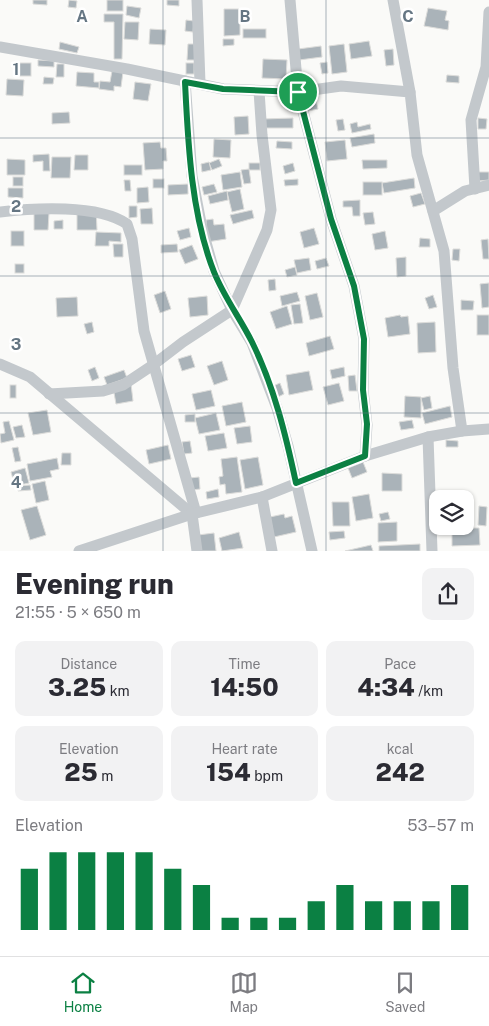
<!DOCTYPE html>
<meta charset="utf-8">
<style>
body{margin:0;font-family:"Public Sans",sans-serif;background:#f2f2f3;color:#2b2b33;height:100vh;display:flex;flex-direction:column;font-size:19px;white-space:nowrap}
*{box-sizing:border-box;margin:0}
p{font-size:16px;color:#7c7c81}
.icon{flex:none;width:28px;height:28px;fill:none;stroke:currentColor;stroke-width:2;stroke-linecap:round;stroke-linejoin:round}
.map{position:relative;height:551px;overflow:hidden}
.sheet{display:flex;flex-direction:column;background:#fff;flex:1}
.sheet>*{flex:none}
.fabs{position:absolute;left:429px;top:490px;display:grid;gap:10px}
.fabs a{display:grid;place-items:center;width:45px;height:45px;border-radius:10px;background:#fff;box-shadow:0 1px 4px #0004;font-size:25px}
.pin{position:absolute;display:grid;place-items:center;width:42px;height:42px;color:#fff;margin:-21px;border:2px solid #fff;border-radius:50%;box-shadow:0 1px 5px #0007}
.round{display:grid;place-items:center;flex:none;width:52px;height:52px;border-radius:10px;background:#f2f2f3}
.head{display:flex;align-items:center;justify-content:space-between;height:85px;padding:0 15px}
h1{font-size:28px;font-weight:800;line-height:38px}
.metrics{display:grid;grid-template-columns:repeat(3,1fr);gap:8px;height:85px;padding:5px 15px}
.metrics div{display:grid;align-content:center;border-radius:10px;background:#f2f2f3;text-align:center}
.metrics b{font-size:25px;font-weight:800}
.metrics small{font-size:14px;font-weight:400}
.metrics p{font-size:14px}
.chart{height:140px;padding:10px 15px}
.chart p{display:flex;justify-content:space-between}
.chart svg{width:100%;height:90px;margin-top:5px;stroke:#0b8043;stroke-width:6}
.tab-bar{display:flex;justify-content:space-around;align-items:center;height:70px;border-top:1px solid #e1e1e2;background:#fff;font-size:14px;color:#7c7c81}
.tab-bar a{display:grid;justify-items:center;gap:2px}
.tab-bar .selected{color:#0b8043}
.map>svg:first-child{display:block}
.building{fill:#aab3b9;stroke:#dcdcda}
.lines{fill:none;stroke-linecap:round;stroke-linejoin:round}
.minor{stroke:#c3c8cc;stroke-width:11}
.route-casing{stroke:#fff;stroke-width:10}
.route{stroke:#0b8043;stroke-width:6}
.grid{fill:none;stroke:#657683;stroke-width:1;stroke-opacity:0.55}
.grid-label{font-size:16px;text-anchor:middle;font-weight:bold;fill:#657683;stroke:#fff;stroke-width:5;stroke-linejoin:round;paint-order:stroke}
</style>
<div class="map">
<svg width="489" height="551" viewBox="0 0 489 551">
<rect width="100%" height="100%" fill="#fafaf8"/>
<g class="building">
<path d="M33,0H47V5L33,4Z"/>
<path d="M69,0L77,1L76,8L68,7Z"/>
<rect x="107" y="0" width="16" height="11"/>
<path d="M167,0H179V6L167,5Z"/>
<path d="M127,6L141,8L139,18L126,15Z"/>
<path d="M428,8L447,11L445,20L449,21L448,30L424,26Z"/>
<path d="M224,9H240V35L224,36Z"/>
<path d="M104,14H123L122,59H114V22H104Z"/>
<path d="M186,20L194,21L193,32L185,31Z"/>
<path d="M125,22H139L138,40L124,39Z"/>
<path d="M150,29L166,30L165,45L149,44Z"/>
<rect x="243" y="29" width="23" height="9"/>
<path d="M223,39H234V45L223,46Z"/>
<path d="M369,41L372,56L351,59L349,44Z"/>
<path d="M60,42L79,47L77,53L59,49Z"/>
<path d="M188,44H196L195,60H187Z"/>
<path d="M344,44L347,72L332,74L329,46Z"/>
<path d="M321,46L322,57L299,60L298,49Z"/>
<path d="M393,49L394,65L386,66L384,50Z"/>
<path d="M263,59L287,60L286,79L262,78Z"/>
<path d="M38,60L54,61V67L38,66Z"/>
<path d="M327,62L328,73L322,74L320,63Z"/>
<rect x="16" y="63" width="15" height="13"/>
<rect x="186" y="63" width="8" height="11"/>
<path d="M57,64H64V77H56Z"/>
<path d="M112,71L123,72L121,87L114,86V91L99,89L100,81L110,82Z"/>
<path d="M77,72L94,73V82H99V88L76,86Z"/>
<path d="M447,75L459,76V83L446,82Z"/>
<path d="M44,77L54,78L53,84H43Z"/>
<path d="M7,79L24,80L23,96L6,95Z"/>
<path d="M135,82L151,84L148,101L133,99Z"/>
<path d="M315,96L318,109L308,111L305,98Z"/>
<path d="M69,112L70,123L52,124V113Z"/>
<path d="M248,116L249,134L235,135L234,117Z"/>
<path d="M293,118V128H263V119Z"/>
<path d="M478,118L487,119L486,129H478Z"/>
<path d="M343,119L345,130L338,131L336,120Z"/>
<path d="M357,122L358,127L370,124L371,129L352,133L350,124Z"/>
<path d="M374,134L375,143L352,147L350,138Z"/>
<path d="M214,139L231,140L230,158L213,157Z"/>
<path d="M345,140L347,159L327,161L325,142Z"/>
<path d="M277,141L292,142V149L276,148Z"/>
<path d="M160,142L161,148H166L167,161H163V169L145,170L143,143Z"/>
<path d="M49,154L50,171H43V161L33,162V155Z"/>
<path d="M75,155H88V170H74Z"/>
<path d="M52,157H71L70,178H51Z"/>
<path d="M7,159L25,160V175H7Z"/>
<path d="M219,159L222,166L212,170L209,163Z"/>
<path d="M362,160H387V168L363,169Z"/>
<path d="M209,162L211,170L202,172L201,164Z"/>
<rect x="249" y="163" width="11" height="7"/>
<path d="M293,163L295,171L285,174L283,166Z"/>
<rect x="124" y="165" width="18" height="10"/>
<path d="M249,169L251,183L244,184L241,170Z"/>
<path d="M240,172L242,187L223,190L221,175Z"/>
<path d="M478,172H489V180L478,181Z"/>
<rect x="13" y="177" width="10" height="9"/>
<path d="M414,178L415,188L384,193L382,183Z"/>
<rect x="153" y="179" width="11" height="9"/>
<path d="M298,179V185L285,186L284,180Z"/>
<path d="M124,180H130L131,191H125Z"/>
<rect x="363" y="182" width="19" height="13"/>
<path d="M188,184V194L168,195V185Z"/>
<path d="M214,184L217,192L204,195L202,187Z"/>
<path d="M148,187L149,202L137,203V188Z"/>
<path d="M8,188H23V198L8,197Z"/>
<path d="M240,189L244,209L232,212L227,192Z"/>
<path d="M227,191L228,200L210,204L208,196Z"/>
<path d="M421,193L425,204L413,207L410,196Z"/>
<path d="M360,200V216H353L352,207H343V201Z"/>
<path d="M129,206H137V217L129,218Z"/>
<path d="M96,208L97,230H77V209Z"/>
<path d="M152,208L153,224H141L140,209Z"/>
<path d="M252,210L254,218L233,224L230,215Z"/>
<path d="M373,212L375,224L365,225L363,213Z"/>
<path d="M34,213H49L48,230H34Z"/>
<path d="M213,219L214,225L224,224L226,239L207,242L206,220Z"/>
<path d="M63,220V229H54V221Z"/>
<path d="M189,228L191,237L180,240L177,231Z"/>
<path d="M314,228L319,244L304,248L300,232Z"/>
<rect x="11" y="231" width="13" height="15"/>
<path d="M385,231L388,248L375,250L372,234Z"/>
<path d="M96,232L121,233V242L109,241V246H95Z"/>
<path d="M420,238L430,239V247H419Z"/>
<path d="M488,239L489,259H483L481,240Z"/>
<path d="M113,244H123V257H114Z"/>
<path d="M177,244L178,252L161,253V245Z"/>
<path d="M192,245L198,259L185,264L179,250Z"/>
<path d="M453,249H460L459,261L452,260Z"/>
<path d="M406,257V276L397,277L396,258Z"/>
<path d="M309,258L311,270L297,273L294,260Z"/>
<path d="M326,258L329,266L317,269L315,261Z"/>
<rect x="15" y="264" width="9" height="9"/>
<path d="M295,267L297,275L287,277L285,270Z"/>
<path d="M275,279L276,290L269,291L268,280Z"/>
<path d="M489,283V307L482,308L480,284Z"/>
<path d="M165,291L171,309L160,313L154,295Z"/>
<path d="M297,292L300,301L282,306L280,296Z"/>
<path d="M317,293L323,317L310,320L305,296Z"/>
<path d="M433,295L437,307L429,309L425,298Z"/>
<path d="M207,296L208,315L190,317L188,298Z"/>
<path d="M77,297L78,316L57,317L56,298Z"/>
<path d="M461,300L474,301L473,310H461Z"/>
<path d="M300,304L303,323L294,324L291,305Z"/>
<path d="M287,306L292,324L276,329L270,312Z"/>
<path d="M400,315L401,317L408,316L410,334L388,337L385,318Z"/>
<rect x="477" y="315" width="12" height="20"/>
<path d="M92,322L94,332L87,334L84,324Z"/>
<path d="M435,322L436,352L418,353L417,323Z"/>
<path d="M330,336L334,349L309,356L306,343Z"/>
<path d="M191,355L195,367L182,371L178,359Z"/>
<path d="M222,361L228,380L214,385L207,366Z"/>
<path d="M95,367L99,378L92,381L88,370Z"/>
<path d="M344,367L345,376L332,379L330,370Z"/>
<path d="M124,370L127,378L107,385L104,377Z"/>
<path d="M309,371L313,390L289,395L286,375Z"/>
<path d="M355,375L357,391H349L348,376Z"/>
<path d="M280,383L284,394L278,397L273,386Z"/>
<path d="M339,383L344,401L328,405L323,387Z"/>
<path d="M131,384L133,401L116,404L113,387Z"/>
<rect x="10" y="385" width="6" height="13"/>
<path d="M211,390L215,406L196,410L192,394Z"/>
<path d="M405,396L421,397V418L404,417Z"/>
<path d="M430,396L432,408L424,410L421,398Z"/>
<path d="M242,402L246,422L226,426L222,406Z"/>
<path d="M450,406L452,417L425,424L422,413Z"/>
<path d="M47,410L51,432L33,435L28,413Z"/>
<path d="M216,413L220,430L199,434L195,418Z"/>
<path d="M195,414V422H185V415Z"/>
<path d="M412,420L414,428L401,430L399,422Z"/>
<path d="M9,421L14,440L1,443L0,434L5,433L3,422Z"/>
<path d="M22,425L25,437L16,438L13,427Z"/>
<path d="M250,426L252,442L237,444L234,428Z"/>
<path d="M224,433L227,448L208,451L205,436Z"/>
<path d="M446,440L458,441V447H446Z"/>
<path d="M190,441L192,453L184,454L182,442Z"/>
<path d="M168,445L171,459L149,464L146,450Z"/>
<path d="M18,447L21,461L15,462L12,448Z"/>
<path d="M62,453H71V465H61Z"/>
<path d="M237,457L242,492L226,494L225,484L220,485L219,477L223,476L221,459Z"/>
<path d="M258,457L263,485L245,489L240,460Z"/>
<path d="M57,458L59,469L50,471L52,477L30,481L27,464Z"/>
<path d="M363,462L367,472L352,478L348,468Z"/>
<path d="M25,468L29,483L15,486L11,472Z"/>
<path d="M382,473L402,474V491H382Z"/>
<path d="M199,477L200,489L191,490L190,478Z"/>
<path d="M45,481L49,500L36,503L32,484Z"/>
<path d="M30,485L31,490L18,491V486Z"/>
<path d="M218,489L219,497L207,499L206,492Z"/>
<path d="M369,494L373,518L356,521L352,497Z"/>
<path d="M332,502H349L350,526H333Z"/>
<path d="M37,506L46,535L30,540L21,510Z"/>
<path d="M479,506L487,507L486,526L478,525Z"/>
<path d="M388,512L390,519L381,521L379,514Z"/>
<path d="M284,514L285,518L292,516L296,532L274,537L270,517Z"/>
<path d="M397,522V541L378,542V523Z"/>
<path d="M452,528H479L480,545L452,546Z"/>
<path d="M344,531L345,538L330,540L329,532Z"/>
<path d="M239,532L243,548L222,551L219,538Z"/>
<path d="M214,533L216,551H200L198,535Z"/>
<path d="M420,544V551H379V546Z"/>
<path d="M371,545L373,551H345Z"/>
</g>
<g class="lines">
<g class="minor">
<path d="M197,0L200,83"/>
<path d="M290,0L298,92L331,219L354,286L364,339L363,390L367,425L365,456"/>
<path d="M393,0L410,92"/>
<path d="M0,47L127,69L223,89L298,92L341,86L410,92L417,155L444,251L453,368L462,431"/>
<path d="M185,81L192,176L202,228L214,271L232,310L252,343L277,408L288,446L312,551"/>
<path d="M475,189L471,120L486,67L489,12"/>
<path d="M433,211L465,191L489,185"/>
<path d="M0,212C34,208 98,204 127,224L132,239L144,331L196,513"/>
<path d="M0,364L30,377L192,514L197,551"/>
<path d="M49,394L103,391L123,385L153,365L183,342L232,310L267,230L271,210L262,135L259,91"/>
<path d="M428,437L432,551"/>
<path d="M262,497L272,551"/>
<path d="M79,551L192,514L262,497L365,456L428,437L462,431L489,429"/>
</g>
</g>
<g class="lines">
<defs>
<path id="route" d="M185,82L223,89L298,92L331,219L354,286L364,339L363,390L367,424L365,456L296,483C286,436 274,386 252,342C240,318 224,297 214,272C191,214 188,143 185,82Z"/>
</defs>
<use href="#route" class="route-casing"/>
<use href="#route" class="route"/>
</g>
<path class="grid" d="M163,0V551M326,0V551M0,138H489M0,276H489M0,413H489"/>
<g class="grid-label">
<text x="82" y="22">A</text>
<text x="245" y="22">B</text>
<text x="408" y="22">C</text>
<text x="16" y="75">1</text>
<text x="16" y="212">2</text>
<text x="16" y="350">3</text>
<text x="16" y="488">4</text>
</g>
</svg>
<div class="fabs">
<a><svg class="icon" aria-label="layers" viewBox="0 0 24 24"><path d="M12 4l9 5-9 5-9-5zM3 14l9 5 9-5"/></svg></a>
</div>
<div class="pin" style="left:298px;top:92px;background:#1e9e55"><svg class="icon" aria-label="arrive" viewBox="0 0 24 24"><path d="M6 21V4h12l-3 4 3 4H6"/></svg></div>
</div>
<section class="sheet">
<div class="head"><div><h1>Evening run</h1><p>21:55 · 5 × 650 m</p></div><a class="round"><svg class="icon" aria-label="share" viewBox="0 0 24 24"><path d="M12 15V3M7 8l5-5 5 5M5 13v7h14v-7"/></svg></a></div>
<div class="metrics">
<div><p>Distance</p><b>3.25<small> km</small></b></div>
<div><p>Time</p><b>14:50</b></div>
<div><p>Pace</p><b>4:34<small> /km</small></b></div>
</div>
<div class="metrics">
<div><p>Elevation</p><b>25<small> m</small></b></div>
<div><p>Heart rate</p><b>154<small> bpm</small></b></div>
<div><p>kcal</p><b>242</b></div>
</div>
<div class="chart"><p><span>Elevation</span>53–57 m</p>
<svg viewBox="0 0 160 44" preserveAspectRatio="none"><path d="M5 44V14M15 44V6M25 44V6M35 44V6M45 44V6M55 44V14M65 44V22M75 44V38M85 44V38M95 44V38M105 44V30M115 44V22M125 44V30M135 44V30M145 44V30M155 44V22"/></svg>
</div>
</section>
<nav class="tab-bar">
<a class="selected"><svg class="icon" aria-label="home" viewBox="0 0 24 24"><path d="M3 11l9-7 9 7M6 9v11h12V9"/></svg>Home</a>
<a><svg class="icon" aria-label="map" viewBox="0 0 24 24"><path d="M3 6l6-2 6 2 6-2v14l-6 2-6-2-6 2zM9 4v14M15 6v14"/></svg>Map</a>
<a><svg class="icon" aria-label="saved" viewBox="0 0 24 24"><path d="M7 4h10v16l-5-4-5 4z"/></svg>Saved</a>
</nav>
